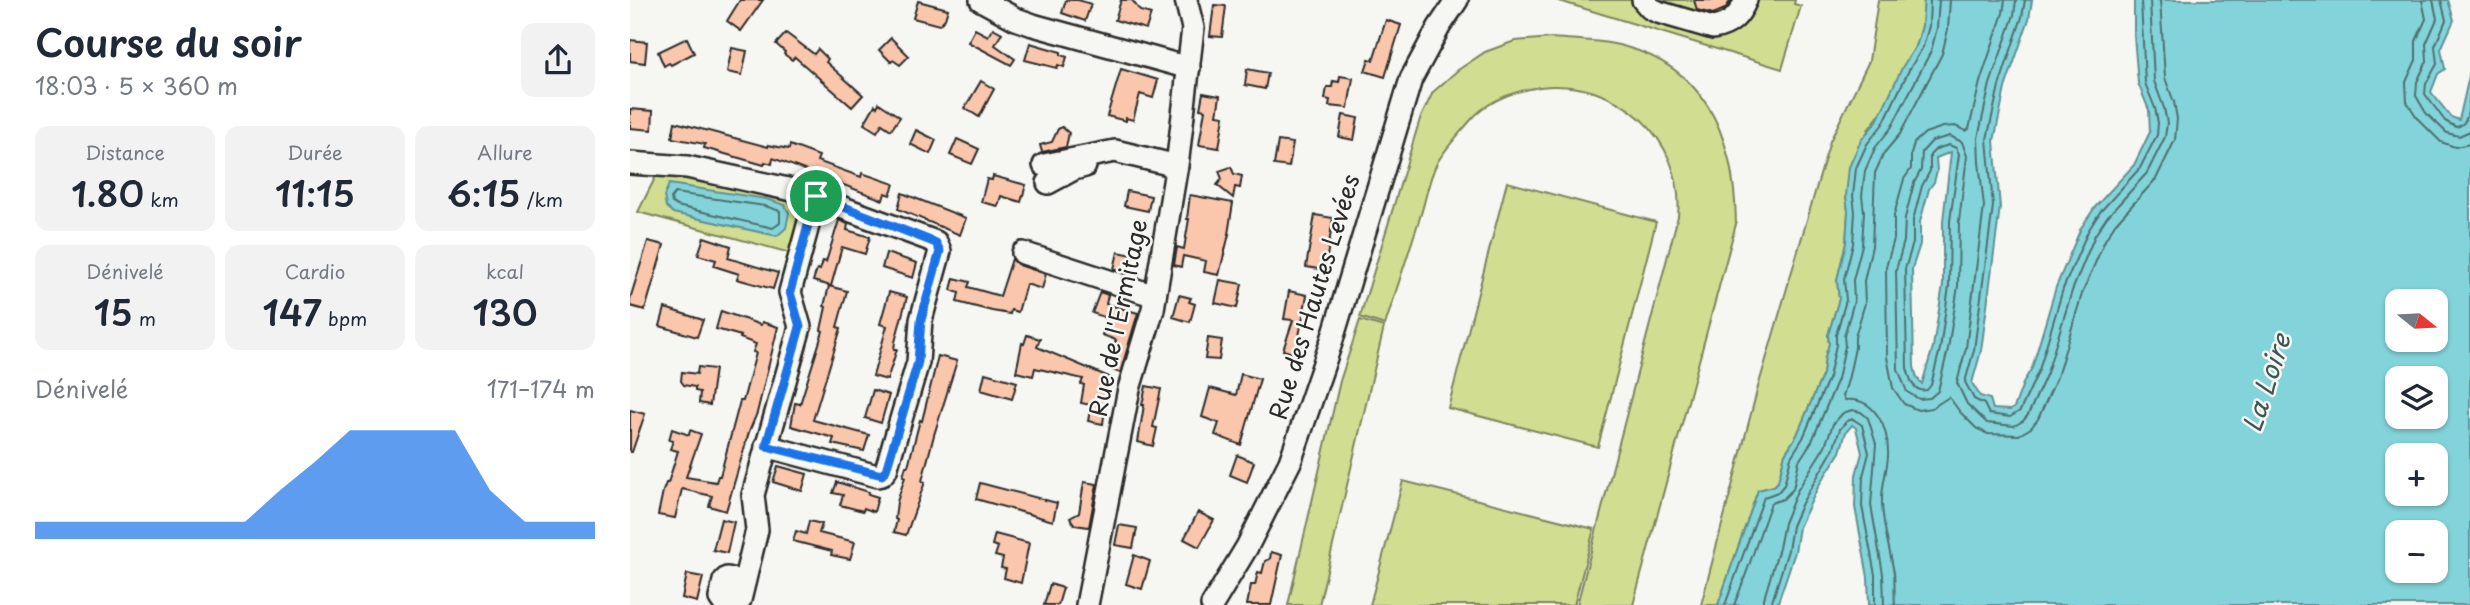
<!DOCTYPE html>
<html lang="fr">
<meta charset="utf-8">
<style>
body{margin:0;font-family:"Playpen Sans",sans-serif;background:#f2f2f3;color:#1f2937;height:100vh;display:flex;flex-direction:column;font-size:26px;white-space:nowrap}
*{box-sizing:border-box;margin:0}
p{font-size:23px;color:#747a83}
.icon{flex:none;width:38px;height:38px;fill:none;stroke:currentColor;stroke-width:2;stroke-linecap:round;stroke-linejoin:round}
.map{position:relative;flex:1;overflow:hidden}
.panel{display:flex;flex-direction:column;background:#fff;width:630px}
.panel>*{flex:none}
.needle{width:46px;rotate:108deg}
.fabs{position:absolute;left:1755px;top:289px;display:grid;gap:14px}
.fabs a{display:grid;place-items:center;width:63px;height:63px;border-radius:14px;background:#fff;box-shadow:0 2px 5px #0004;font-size:35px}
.pin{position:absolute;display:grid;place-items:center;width:60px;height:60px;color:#fff;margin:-30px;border:4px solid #fff;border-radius:50%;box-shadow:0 2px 7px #0007}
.round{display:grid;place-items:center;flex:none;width:74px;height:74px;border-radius:14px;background:#f2f2f3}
.head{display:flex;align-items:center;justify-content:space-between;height:119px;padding:0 35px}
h1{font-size:38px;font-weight:600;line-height:52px}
.figures{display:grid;grid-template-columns:repeat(3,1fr);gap:10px;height:119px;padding:7px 35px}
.figures div{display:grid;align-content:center;border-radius:14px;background:#f2f2f3;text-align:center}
.figures b{font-size:35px;font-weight:600}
.figures small{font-size:19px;font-weight:400}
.figures p{font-size:19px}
.chart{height:196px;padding:14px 35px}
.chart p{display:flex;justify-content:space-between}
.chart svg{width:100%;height:126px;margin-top:7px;fill:#1a73e8;opacity:.7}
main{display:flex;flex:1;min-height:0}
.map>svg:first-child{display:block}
.green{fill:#d1de91;stroke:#7e845e;stroke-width:2}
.water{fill:#83d4da;stroke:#609094;stroke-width:2;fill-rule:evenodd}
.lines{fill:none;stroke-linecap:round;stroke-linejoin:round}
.shore{stroke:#4e6f71;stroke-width:2}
.building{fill:#fbc7ac;stroke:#2b2b2b;stroke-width:2}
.minor-casing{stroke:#2b2b2b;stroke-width:26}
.minor{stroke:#f6f6f2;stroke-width:21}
.route-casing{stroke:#fff;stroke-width:14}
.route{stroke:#1a73e8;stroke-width:9}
.labels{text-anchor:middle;stroke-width:5;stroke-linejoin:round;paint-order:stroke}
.street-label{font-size:24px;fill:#2b2b2b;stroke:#f6f6f2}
.water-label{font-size:26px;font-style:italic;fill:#415557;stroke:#f6f6f2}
</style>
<main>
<section class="panel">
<div class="head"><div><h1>Course du soir</h1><p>18:03 · 5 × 360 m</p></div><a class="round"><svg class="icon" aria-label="share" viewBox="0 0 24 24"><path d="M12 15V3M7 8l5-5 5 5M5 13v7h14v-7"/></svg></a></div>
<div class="figures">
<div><p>Distance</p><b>1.80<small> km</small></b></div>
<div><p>Durée</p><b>11:15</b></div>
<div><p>Allure</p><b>6:15<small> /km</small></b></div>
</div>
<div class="figures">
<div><p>Dénivelé</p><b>15<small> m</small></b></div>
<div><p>Cardio</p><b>147<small> bpm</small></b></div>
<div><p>kcal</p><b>130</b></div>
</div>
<div class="chart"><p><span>Dénivelé</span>171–174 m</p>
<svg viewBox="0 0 160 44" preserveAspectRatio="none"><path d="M0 44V38L10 38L20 38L30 38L40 38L50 38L60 38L70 27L80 17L90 6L100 6L110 6L120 6L130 27L140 38L150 38L160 38V44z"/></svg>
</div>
</section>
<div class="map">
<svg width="1840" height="605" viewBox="0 0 1840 605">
<rect width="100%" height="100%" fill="#f6f6f2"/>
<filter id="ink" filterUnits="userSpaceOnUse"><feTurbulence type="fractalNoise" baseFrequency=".0143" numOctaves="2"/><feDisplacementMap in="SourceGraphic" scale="14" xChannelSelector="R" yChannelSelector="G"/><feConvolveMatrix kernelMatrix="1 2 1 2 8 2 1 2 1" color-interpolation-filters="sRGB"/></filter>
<g filter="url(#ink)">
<g class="green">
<path d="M926,0H1165L1164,4L1171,6L1152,69Z"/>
<path d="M1248,0H1294L1292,26L1287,44L1253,110L1238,130L1216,196L1218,211L1216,243L1207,280L1209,299L1198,335L1199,344L1195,357L1193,374L1167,435L1155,454L1148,482L1144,486L1128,490L1088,605H1071L1128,387L1200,141L1239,61Z"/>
<path d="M921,38C946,40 972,40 996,47C1081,70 1105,145 1106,224L1003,605H947L1048,216C1055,137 986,78 910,87C884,91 857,101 840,121C829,134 815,149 807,163C799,178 796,198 791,214C779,251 767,288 755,325L730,317L790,119L803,92L828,70L855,52L885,41Z"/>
<path d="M29,170L176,200L164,254L8,212Z"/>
<path d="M877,182L1026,222L968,447L818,408Z"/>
<path d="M730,320L754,327L689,605H658L710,381Z"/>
<path d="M773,481L964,529L944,605H740Z"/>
</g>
<g class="water">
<path d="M1294,0H1402L1399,19L1375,88L1364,141L1370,207L1351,351L1342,383L1350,396L1360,399L1363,409L1380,410L1384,408L1394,381L1402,368L1426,287L1451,228L1465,207L1504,165L1520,132L1519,110L1508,83L1504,36V0H1818L1824,20L1811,49L1815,69L1808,74L1801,92L1821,117L1829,120L1840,72V605H1239L1238,577L1225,507L1226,475L1232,453L1226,428L1222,425L1216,432L1210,452L1189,485L1169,527L1165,552L1147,605H1088L1128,490L1144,486L1148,482L1155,454L1167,435L1193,374L1195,357L1199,344L1198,335L1209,299L1207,280L1216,243L1218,211L1216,196L1219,167L1231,140L1247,121L1273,66L1287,44L1292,26ZM1321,152L1313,221V285L1303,347L1292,384L1287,378L1284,367L1282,269L1290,244V222L1299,189L1304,182L1307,171L1306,158ZM1806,301V340H1768V301ZM1806,378V416H1768V378ZM1768,455H1806V494H1768ZM1768,532H1806V570H1768Z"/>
<path d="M39,184L136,199L155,205L159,213L156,228L147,236L43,213L36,207L34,196Z"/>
</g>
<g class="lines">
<g class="shore">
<path d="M1375,0L1373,13L1350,82L1339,129L1336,131L1325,126L1313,127L1295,133L1284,143L1281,154V169L1274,179L1264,215V239L1256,267L1257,357L1263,388L1274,404L1288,410L1302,408L1319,397L1330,412L1346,428L1358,434L1389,435L1401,428L1408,419L1427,377L1452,294L1475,240L1485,224L1526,179L1545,140L1547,119L1544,102L1535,78L1530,0"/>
<path d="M1386,0L1384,15L1360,84L1348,138L1349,162L1354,206L1336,348L1327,383L1337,404L1357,423L1384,426L1393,421L1398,415L1417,373L1442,291L1465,235L1477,217L1517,173L1535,137L1537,123L1534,108L1524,81L1520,0"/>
<path d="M1395,0L1392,17L1369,86L1357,139L1363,206L1344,350L1335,382L1344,399L1354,404L1359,414L1380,417L1390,411L1409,370L1433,289L1458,231L1470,212L1510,168L1527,135L1528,123L1525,108L1515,83L1511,0"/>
<path d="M1792,0L1796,19L1786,41V60L1776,82L1777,102L1788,119L1811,142L1825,147L1840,144"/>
<path d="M1803,0L1807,19L1796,44L1797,61L1787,82L1786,96L1796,113L1817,133L1829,136L1840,131"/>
<path d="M1811,0L1816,20L1805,46L1807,64L1796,84L1795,94L1815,121L1826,127C1840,125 1837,109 1840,97"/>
<path d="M1320,136L1332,142L1337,156L1329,221L1328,286L1318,349L1308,391L1300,398L1289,399L1277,392L1268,369L1266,270L1274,241L1275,218L1284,183L1291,170L1292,152L1302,141Z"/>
<path d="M1319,145L1326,148L1329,154L1320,221L1319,286L1310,349L1301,385L1297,390C1283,393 1280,379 1277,368L1275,269L1283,243V220L1292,186L1300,171V155L1306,149Z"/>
<path d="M45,193L135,206L150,211V223L143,228L47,206L42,203L41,198Z"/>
<path d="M1095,605L1134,497L1148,492L1154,485L1161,457L1173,438L1199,377L1206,345V335L1216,300L1214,279L1223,244L1225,212L1223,196L1226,168L1237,144L1253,124L1279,70L1293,47L1299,26L1300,0"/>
<path d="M1104,605C1118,572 1128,537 1141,503L1153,499L1163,489L1169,461L1182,441L1208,379L1215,346L1214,336L1224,301L1223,280L1232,245L1234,212L1232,196L1235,171L1245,148L1261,128L1301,51L1307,28L1309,0"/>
<path d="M1132,605L1149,548L1154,523L1167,491L1195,446L1203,424L1213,413L1222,410L1231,412L1238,418L1246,444L1241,505L1253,574L1254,605"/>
<path d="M1141,605L1158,550L1162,526L1172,503L1203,450L1210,429L1217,421L1223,419L1232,425L1239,453L1233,476L1232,506L1245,575V605"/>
<path d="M1265,605C1264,594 1265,583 1264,573C1260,550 1253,527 1252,504C1251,487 1257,472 1258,456C1259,429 1246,397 1215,400L1213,396L1218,380L1225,348V337L1235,303L1234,281L1242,246L1245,173L1254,153L1270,134L1312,54L1318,29L1320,0"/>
</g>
</g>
<g class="building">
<path d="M110,0H133L111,31L97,21Z"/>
<path d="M436,0H448L461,4L455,21L432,13Z"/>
<path d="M491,0H502L510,11L521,14L516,29L485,20Z"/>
<path d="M1064,0H1101L1095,9L1083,14L1067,10Z"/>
<path d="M288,1L318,9L315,19L309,25L283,18Z"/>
<path d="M584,5L596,6L592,37L580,36Z"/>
<path d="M756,20L771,25L755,77L735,71L739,59L743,60Z"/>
<path d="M363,28L372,33L365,45L385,59L381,65L338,42L345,29L358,36Z"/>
<path d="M156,33L184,54L188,49L198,59L196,62L233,95L222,107L165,57L162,60L154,54L155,52L146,44Z"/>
<path d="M57,38L64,53L41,65L39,63L34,66L28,52Z"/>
<path d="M261,38L279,56L270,65L263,60L261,62L249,50Z"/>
<path d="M0,40L17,42L15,63L0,61Z"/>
<path d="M400,43L431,52V55L437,57L434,67L428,65L427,68L395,60Z"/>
<path d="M102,48L117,51L112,75L97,72Z"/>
<path d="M491,69L528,80L523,98L510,94L503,120L496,118V121L477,116Z"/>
<path d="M617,69L638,73L635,89L615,85Z"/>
<path d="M710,76L723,78L718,108L699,106L700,100L695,99L697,87H702L703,81L709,82Z"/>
<path d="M351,81L364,89L349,117L335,108Z"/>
<path d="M573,93L590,96L587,115L594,116L589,148L569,145L575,110L570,109Z"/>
<path d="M249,103L270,117L261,130L252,124L247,132L234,124L245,105L247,107Z"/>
<path d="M0,109L23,111L22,130L0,128Z"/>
<path d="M713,115L728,118L724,140L709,137Z"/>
<path d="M45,122L138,147V145L159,149L160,145L189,156L187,161L231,177L232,173L264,184L260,195L255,193L253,200L143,158L142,164L135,162L134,165L74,148L75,144L42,138Z"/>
<path d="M432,127L439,133L436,147L412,152L410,145L422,142L428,129Z"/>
<path d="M286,130L306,140L300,154L280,144Z"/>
<path d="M327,139L349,149L342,164L320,155Z"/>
<path d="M648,141L663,143L659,167L644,165Z"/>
<path d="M601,167L604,174L612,176L610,188L605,187L603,198L587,185L592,179L589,171Z"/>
<path d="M363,176L396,185L391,202L371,196L368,206L351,202L357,179L362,180Z"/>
<path d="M497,191L521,196L518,211L494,206Z"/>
<path d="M272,193L336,218L330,235L268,209Z"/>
<path d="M560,195L603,203L598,234H599L589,275L574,272L576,261L553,256L551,267L544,265L547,247L554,249L559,219H557Z"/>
<path d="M685,215L703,218L695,270L676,267Z"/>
<path d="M209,220L218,224L217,230L240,237L235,254L212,247L201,286L183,281L187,269L190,270L193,261L196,262Z"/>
<path d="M74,237L101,246L98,258L148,273L143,289L107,279L109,274L84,266L86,260L68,255Z"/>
<path d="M18,241L34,245L15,310L0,306V299Z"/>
<path d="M488,252L503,255L499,274L484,269Z"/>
<path d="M256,253L287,263L283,278L252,268Z"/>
<path d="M382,259L389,265L416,274L412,289L396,284L388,312L381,310L380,314L362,311L327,302L329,293L321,290L324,278L340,282L338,287L370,296Z"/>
<path d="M590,280L612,284L607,308L585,303Z"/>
<path d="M199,286L217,291L207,327L211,328L183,420L239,435L234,451L202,444L204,438L161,426L165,403L170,404L193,331L191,330L196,307L194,306Z"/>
<path d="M659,291L677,295L669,336L674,337L669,355L653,350L663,320L654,319Z"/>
<path d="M259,292L277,297L265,342L264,349H267L257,380L243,376L257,326L250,324Z"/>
<path d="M470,292L478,295L476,304L508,313L490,373L482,370L490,345L485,343L486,340L472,335L477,318L462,313Z"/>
<path d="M549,295L561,298L559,302L565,304L560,322L543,317Z"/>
<path d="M35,308L73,320L67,337L30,326Z"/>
<path d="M91,311L131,325L132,322L148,327L127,413L119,432L96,511L79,506L82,496L52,489L45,518L28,515L33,491L36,483H38L48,451L40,449L43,441L39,440L42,429L59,435L60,430L71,434L56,477L86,482L88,476H90L110,401H113L126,353L123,352L126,344L110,338L111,336L86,329Z"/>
<path d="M397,335L410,339L407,347L479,377L473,424L458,421L461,405L451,403L454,385L451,384L453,379L405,368L403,376L386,372L392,343L394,344Z"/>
<path d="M578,338L592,340L589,360L575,359Z"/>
<path d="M308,356L327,361L304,435L292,481L295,482L276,535L264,532L267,520L265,519L267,502L275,477L273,476L276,466H278L290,420L292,421Z"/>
<path d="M68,367L85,369L80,405L69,403L70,392L65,391V387L54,385L51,381L52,372L67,374Z"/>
<path d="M355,373L387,382L382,399L351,390Z"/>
<path d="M611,374L630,379L611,445L585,435L589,423L572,417L580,388L606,395Z"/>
<path d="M516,386L531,389L523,427L527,428L523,446L508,442L514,405H512Z"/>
<path d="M243,390L259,395L251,423L235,418Z"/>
<path d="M0,410L15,414L2,452H0Z"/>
<path d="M607,455L624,462L617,482L600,475Z"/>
<path d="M148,466L177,474L172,491L143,482Z"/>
<path d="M207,482L239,492L238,494L248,497L244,512L234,508L233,511L210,505L213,495L203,493Z"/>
<path d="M454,482L467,484L459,527L445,525L440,518L449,513Z"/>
<path d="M350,483L427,503L423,521L346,499Z"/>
<path d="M568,512L584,520L569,547L554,539Z"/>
<path d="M91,519L104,522L97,553L83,550Z"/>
<path d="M179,521L192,524L189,533L225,542L220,559L201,555L202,551L163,541L166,531L176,534Z"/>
<path d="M489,525L507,528L503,548L485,545Z"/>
<path d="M365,534L399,543L391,583L374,578L376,569L371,568L373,558L365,556L368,547L362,545Z"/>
<path d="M641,552L652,555L641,605H617L621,585H625L628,572L632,573L635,561L640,559Z"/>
<path d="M504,555L520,561L512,589L496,584Z"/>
<path d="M57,574L73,577L67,602L52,598Z"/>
<path d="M420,584L433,588L428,605H414Z"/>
</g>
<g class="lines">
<defs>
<g id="minor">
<path d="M351,0L386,19L403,25L559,68"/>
<path d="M1013,0L1020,8L1028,12L1083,28C1101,25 1109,16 1116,0"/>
<path d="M0,163L57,167L167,191L306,242L310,251L291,320L288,362L256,470L252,475L247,476L136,446"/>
<path d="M414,165L485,151L547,166"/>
<path d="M418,183L444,169L455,166"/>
<path d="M393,253L525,296"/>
<path d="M95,605L90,598L94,581L97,578L114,582"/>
<path d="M105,605L110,600L127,530L123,495L170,327L160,292L186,196"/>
<path d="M457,605L499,389L523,309L548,158L563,28L556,0"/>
<path d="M582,605L617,547L660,462L701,343L781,79L809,27L827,0"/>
</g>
</defs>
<use href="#minor" class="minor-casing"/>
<use href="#minor" class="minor"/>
</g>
</g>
<g class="lines" filter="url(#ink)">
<defs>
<path id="route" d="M186,196L306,243L310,251L291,320L288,362L256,470L252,475L136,446L170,327L160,292Z"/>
</defs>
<use href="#route" class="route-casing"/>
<use href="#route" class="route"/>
</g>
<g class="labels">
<g class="street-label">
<text transform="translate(685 297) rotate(-73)" y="8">Rue des Hautes Levées</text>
<text transform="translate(489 318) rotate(-78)" y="8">Rue de l'Ermitage</text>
</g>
<g class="water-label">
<text transform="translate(1637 383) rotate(-72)" y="9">La Loire</text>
</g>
</g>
</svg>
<div class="fabs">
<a><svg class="needle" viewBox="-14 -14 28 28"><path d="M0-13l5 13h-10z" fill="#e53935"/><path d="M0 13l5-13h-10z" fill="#747a83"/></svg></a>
<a><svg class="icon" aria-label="layers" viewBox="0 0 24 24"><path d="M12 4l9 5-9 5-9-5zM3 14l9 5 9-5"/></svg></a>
<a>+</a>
<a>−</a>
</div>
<div class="pin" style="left:186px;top:196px;background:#1e9e55"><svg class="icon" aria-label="arrive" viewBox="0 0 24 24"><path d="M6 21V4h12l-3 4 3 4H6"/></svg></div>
</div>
</main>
